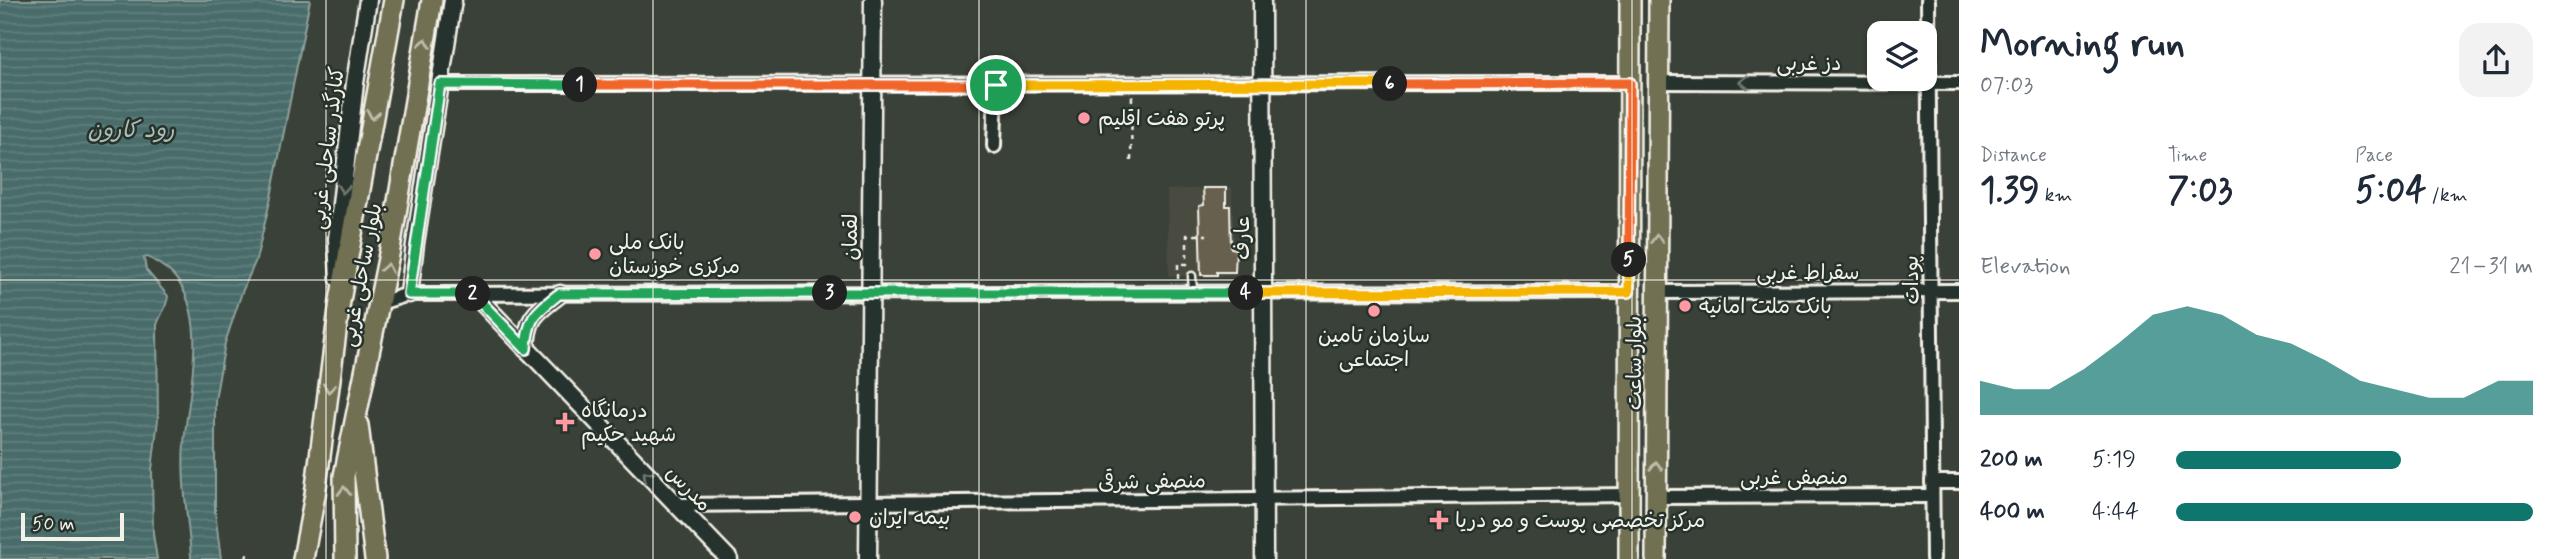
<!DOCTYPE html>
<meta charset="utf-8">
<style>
body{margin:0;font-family:Mynerve,"Playpen Sans Arabic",sans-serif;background:#f2f2f3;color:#1f2937;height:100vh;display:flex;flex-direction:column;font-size:26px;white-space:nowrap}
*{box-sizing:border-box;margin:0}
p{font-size:23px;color:#747a83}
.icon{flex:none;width:38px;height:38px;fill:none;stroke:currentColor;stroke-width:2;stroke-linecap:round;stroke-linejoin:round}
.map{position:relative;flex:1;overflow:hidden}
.sheet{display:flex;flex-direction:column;background:#fff;width:595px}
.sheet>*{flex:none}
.fabs{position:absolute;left:1867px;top:21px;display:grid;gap:14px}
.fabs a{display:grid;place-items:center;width:70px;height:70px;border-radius:14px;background:#fff;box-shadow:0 2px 5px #0004;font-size:35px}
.scale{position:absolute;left:21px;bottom:18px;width:103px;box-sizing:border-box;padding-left:7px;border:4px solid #f4f1e8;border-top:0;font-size:19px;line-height:24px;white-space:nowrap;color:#f4f1e8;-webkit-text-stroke:5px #26332d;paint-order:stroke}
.pin{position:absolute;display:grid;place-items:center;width:60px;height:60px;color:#fff;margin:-30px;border:4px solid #fff;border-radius:50%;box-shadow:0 2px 7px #0007}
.km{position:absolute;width:35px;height:35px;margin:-18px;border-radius:50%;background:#222;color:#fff;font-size:19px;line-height:35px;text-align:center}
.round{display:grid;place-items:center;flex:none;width:74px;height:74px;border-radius:21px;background:#f2f2f3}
.headline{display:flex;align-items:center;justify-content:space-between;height:119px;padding:0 21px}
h1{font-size:38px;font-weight:700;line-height:52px}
.stats{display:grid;grid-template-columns:repeat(3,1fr);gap:10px;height:119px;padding:7px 21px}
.stats div{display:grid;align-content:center}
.stats b{font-size:35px;font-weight:700}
.stats small{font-size:19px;font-weight:400}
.stats p{font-size:19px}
.chart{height:196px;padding:14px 21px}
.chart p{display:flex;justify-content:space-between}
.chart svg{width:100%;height:126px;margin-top:7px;fill:#0f766e;opacity:.7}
ul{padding:0 21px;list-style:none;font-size:23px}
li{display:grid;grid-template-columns:112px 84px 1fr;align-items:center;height:52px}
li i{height:18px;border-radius:9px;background:#0f766e}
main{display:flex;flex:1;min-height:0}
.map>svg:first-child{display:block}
.built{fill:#484b3f}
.water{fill:url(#water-rules);stroke:#8da19c;stroke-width:2}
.building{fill:#676150;stroke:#f4f1e8;stroke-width:2}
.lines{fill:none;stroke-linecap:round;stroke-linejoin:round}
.service-casing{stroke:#f4f1e8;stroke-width:11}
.minor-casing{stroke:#f4f1e8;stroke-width:18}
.tertiary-casing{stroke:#f4f1e8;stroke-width:21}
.primary-casing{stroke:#f4f1e8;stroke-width:24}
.path{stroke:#f4f1e8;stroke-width:2.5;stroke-dasharray:5 5;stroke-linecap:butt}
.service{stroke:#26332d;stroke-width:6}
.minor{stroke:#26332d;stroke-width:12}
.tertiary{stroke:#26332d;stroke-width:16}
.primary{stroke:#716f52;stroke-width:19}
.oneway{stroke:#c0bdac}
.oneway2{stroke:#6e766e}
.split-1-casing{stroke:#fff;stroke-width:14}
.split-2-casing{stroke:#fff;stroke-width:14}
.split-3-casing{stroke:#fff;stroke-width:14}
.split-4-casing{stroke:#fff;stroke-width:14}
.split-5-casing{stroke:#fff;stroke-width:14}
.split-6-casing{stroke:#fff;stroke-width:14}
.split-7-casing{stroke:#fff;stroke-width:14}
.split-1{stroke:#f0652b;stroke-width:9}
.split-2{stroke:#22a559;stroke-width:9}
.split-3{stroke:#22a559;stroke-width:9}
.split-4{stroke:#22a559;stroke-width:9}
.split-5{stroke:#f5b400;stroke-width:9}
.split-6{stroke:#f0652b;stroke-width:9}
.split-7{stroke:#f5b400;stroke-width:9}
.grid{fill:none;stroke:#f4f1e8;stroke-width:2;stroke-opacity:0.55}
.poi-dot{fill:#ff9aa2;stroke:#26332d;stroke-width:2.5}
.labels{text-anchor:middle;stroke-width:5;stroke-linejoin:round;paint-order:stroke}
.street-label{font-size:21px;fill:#f4f1e8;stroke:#26332d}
.poi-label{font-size:21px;fill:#f4f1e8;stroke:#26332d;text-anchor:start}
.water-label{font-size:23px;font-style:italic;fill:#afbcb6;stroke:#26332d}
</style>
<main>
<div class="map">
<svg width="1959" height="559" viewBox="0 0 1959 559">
<defs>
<pattern id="water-rules" width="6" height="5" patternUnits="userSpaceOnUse" patternTransform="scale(1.75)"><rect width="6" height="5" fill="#486c6a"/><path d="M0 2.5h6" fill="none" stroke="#63817f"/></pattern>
</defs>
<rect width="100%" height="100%" fill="#3a4138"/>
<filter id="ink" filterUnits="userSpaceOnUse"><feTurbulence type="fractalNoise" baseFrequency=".0143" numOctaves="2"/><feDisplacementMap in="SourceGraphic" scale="14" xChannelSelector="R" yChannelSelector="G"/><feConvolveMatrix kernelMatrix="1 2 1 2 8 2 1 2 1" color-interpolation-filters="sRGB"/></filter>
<g filter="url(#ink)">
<path class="built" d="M1232,187L1235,276H1169L1167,190Z"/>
<path class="water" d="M0,0H310L271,197L256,260L242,292L225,343L215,400V512L221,559H191V556C188,519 181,480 184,443C188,393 210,318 174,276C167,268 156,262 148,257L144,258L146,270L168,296C167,307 160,315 157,325L158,419L152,470L153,534L157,559H0Z"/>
<path class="building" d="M1203,188H1226V206H1230L1231,248L1236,249L1235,272H1217V275H1201L1199,206L1204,205Z"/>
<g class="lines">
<defs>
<path id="service" d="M1192,276L1193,293"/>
<g id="minor">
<path d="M1928,0L1933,559"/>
<path d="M1658,82L1959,83"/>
<path d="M440,84L1630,83"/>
<path d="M994,146L996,85"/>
<path d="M1657,292L1959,291"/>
<path d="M380,303L409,294L1629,292"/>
<path d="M1932,482H1959"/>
<path d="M1656,497L1932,496"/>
<path d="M676,505L1629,495"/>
</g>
<g id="tertiary">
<path d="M1262,0L1264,559"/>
<path d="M339,279L337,239L355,83L368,0"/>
<path d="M409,294L415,244L453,0"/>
<path d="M474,294L729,559"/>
<path d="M526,349C527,317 535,313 560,294"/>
<path d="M868,559L873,0"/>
</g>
<g id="primary">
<path d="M358,425L375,559"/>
<path d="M303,559L315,495L340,301L394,0"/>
<path d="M345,559L344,476L390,249L432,0"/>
<path d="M1629,559L1630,0"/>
<path d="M1656,559L1659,0"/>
</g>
</defs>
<use href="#service" class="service-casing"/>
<use href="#minor" class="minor-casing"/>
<use href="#tertiary" class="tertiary-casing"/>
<use href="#primary" class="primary-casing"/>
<g class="path">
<path d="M1131,161L1132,95"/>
<path d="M1178,279V264H1187V235H1207"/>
<path d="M246,559L248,550"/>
</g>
<use href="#service" class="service"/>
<use href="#minor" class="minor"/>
<use href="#tertiary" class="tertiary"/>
<use href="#primary" class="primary"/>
</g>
<defs><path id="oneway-chevron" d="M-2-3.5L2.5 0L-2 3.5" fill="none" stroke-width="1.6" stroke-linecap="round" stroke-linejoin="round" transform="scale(1.75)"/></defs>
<g class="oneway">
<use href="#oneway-chevron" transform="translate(425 43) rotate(-81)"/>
<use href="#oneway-chevron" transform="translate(373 115) rotate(100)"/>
<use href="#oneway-chevron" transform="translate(1657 239) rotate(-90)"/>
<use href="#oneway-chevron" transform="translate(387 268) rotate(-79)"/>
<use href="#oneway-chevron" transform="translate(329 388) rotate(97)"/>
<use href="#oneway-chevron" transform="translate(1656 466) rotate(-90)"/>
<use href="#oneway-chevron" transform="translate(344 491) rotate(-91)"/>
</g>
<g class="oneway2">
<use href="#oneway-chevron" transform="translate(1744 82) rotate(-180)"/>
<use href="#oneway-chevron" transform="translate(343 189) rotate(96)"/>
<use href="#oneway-chevron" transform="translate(647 475) rotate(-134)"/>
</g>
</g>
<g class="lines" filter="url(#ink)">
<defs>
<path id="split-1" d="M580,85H996"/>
<path id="split-2" d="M473,294H409L440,84L580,85"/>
<path id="split-3" d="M473,294L526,349C528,317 535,313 559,294L830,293"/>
<path id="split-4" d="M830,293H1246"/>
<path id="split-5" d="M1246,293L1629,292V260"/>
<path id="split-6" d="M1390,84L1630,83L1629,260"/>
<path id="split-7" d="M996,85L1390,84"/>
</defs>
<use href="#split-1" class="split-1-casing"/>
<use href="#split-2" class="split-2-casing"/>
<use href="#split-3" class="split-3-casing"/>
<use href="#split-4" class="split-4-casing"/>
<use href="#split-5" class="split-5-casing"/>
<use href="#split-6" class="split-6-casing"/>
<use href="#split-7" class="split-7-casing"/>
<use href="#split-1" class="split-1"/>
<use href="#split-2" class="split-2"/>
<use href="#split-3" class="split-3"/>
<use href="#split-4" class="split-4"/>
<use href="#split-5" class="split-5"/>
<use href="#split-6" class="split-6"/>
<use href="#split-7" class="split-7"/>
</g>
<path class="grid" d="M326,0V559M653,0V559M979,0V559M1306,0V559M1632,0V559M0,280H1959"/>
<g class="poi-dot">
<circle cx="1084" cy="118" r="7"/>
<circle cx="595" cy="254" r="7"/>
<circle cx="1685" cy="306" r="7"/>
<circle cx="1374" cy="311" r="7"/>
<path d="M561.5 411.5h7v7h7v7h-7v7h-7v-7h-7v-7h7z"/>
<circle cx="855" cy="517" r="7"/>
<path d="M1435.5 509.5h7v7h7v7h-7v7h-7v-7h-7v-7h7z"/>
</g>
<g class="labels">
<g class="street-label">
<text x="1809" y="70">دز غربی</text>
<text transform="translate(327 148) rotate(-83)" y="7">کنارگذر ساحلی غربی</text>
<text transform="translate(850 237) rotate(-90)" y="7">لقمان</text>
<text transform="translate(1242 238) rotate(-90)" y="7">عارف</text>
<text x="1808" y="279">سقراط غربی</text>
<text transform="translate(361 275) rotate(-79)" y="7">بلوار ساحلی غربی</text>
<text transform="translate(1911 280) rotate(-91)" y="7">پودات</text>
<text transform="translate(1634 363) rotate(-90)" y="7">بلوار ساعت</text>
<text x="1794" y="484">منصفی غربی</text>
<text transform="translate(1152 481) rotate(-1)" y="7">منصفی شرقی</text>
<text transform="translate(689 488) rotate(46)" y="7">مدرس</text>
</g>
<g class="poi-label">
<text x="1098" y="125">پرتو هفت اقلیم</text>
<text x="609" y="249">بانک ملی<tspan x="609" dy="24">مرکزی خوزستان</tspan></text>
<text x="1699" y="313">بانک ملت امانیه</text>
<text x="1374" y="342" text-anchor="middle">سازمان تامین<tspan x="1374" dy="24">اجتماعی</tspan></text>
<text x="581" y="417">درمانگاه<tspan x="581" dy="24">شهید حکیم</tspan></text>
<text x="869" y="524">بیمه ایران</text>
<text x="1455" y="527">مرکز تخصصی پوست و مو دریا</text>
</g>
<g class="water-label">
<text x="131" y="137">رود کارون</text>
</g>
</g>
</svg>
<div class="fabs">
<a><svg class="icon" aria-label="layers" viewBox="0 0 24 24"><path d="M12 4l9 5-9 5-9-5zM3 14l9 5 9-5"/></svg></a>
</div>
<div class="scale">50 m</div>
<div class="pin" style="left:996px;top:85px;background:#1e9e55"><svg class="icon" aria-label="arrive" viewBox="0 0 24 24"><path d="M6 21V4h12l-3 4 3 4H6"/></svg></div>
<b class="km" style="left:580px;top:85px">1</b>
<b class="km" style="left:473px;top:294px">2</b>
<b class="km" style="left:830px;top:293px">3</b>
<b class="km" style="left:1246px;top:293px">4</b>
<b class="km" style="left:1629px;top:260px">5</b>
<b class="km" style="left:1390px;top:84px">6</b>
</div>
<section class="sheet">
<div class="headline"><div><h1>Morning run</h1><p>07:03</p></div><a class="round"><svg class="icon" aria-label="share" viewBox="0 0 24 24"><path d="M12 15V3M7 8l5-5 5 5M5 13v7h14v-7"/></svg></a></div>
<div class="stats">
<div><p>Distance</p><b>1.39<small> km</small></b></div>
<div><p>Time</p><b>7:03</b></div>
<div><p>Pace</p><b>5:04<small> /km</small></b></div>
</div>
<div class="chart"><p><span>Elevation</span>21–31 m</p>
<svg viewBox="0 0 160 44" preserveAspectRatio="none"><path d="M0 44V32L10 35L20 35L30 28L40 19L50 9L60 6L70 9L80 16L90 19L100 25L110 32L120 35L130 38L140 38L150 32L160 32V44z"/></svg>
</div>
<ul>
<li><b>200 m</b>5:19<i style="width:63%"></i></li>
<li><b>400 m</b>4:44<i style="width:100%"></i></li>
</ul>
</section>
</main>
